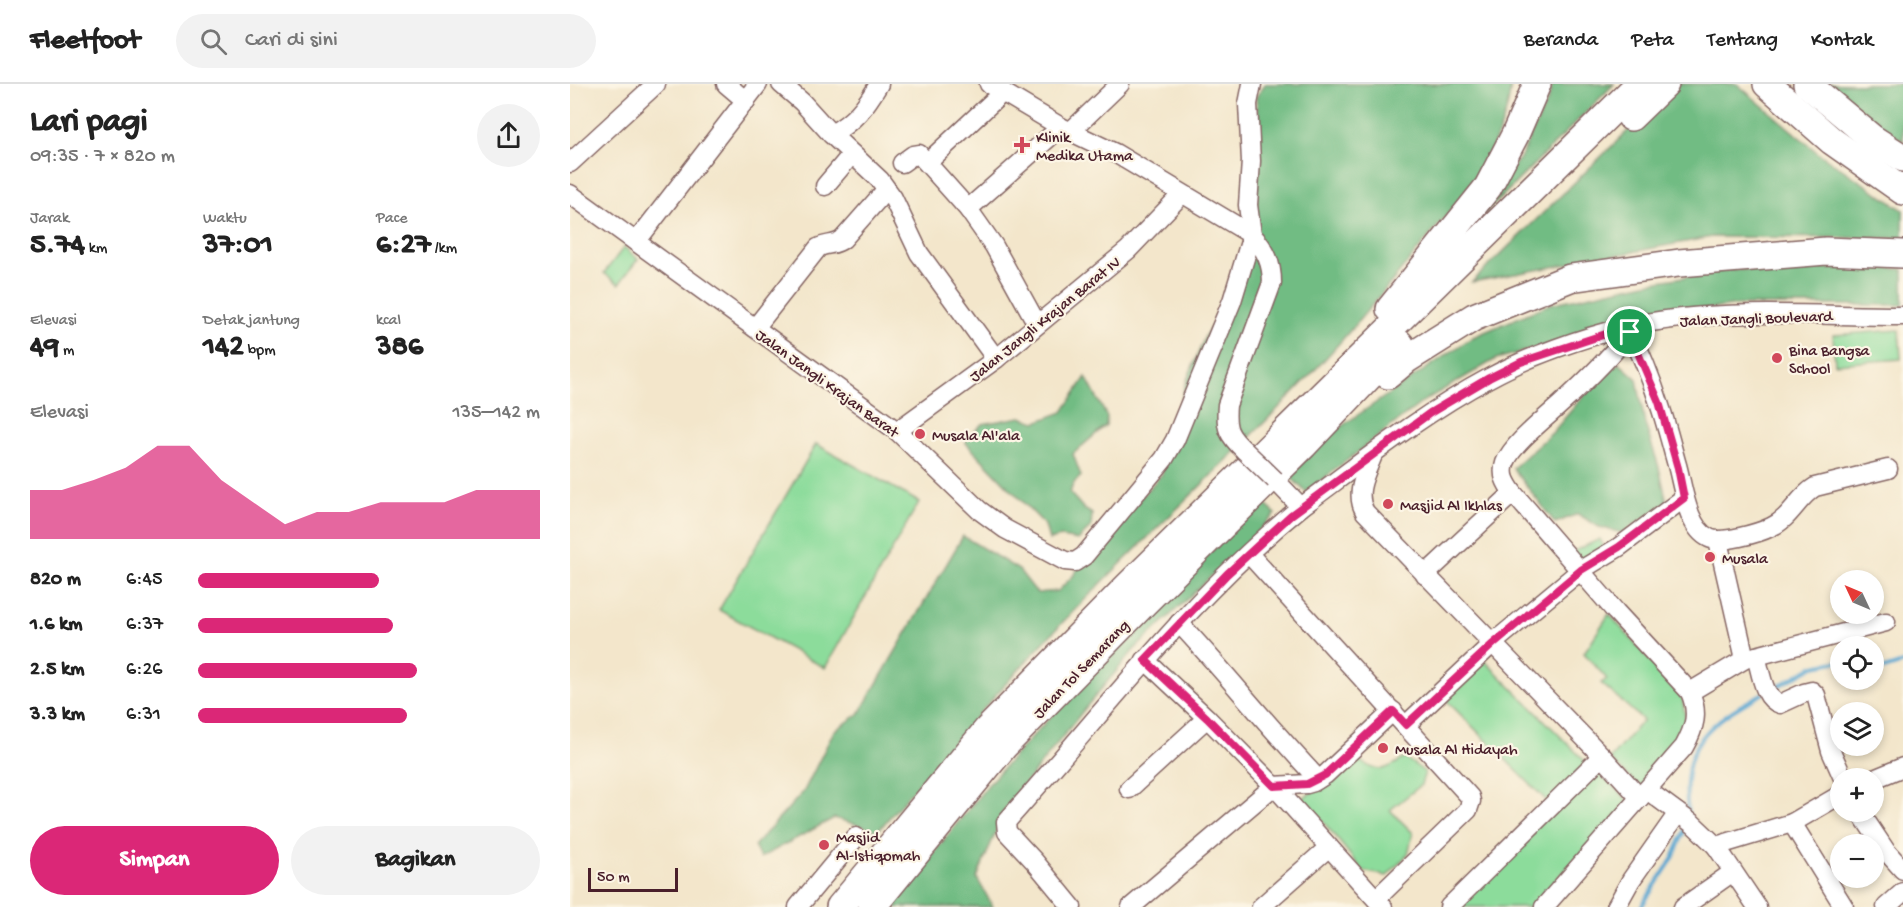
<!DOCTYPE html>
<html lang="id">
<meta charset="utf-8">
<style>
body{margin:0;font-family:"Gochi Hand",sans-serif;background:#f2f2f2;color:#222;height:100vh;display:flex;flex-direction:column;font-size:22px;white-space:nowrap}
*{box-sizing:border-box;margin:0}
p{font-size:20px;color:#767676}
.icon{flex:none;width:33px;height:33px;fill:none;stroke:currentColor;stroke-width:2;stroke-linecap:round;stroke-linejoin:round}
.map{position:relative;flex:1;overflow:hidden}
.drawer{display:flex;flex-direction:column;background:#fff;width:570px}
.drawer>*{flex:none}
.needle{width:39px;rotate:314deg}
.tools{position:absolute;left:1260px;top:486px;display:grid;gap:12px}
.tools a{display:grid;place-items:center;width:54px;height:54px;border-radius:50%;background:#fff;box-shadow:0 3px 9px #0003;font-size:30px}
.scale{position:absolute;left:18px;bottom:15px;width:90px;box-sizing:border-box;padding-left:6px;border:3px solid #4a1f2b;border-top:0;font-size:16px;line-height:21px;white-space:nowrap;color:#4a1f2b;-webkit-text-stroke:4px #fcf5e5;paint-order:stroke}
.pin{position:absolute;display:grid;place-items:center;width:51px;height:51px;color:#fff;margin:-26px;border:3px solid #fff;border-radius:50%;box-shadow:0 2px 6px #0007}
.round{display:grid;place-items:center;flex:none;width:63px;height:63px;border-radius:32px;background:#f2f2f2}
.overview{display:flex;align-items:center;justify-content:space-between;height:102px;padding:0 30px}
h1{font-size:33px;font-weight:800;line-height:45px}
.stats{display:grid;grid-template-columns:repeat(3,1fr);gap:9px;height:102px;padding:6px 30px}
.stats div{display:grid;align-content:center}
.stats b{font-size:30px;font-weight:800}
.stats small{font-size:16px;font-weight:400}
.stats p{font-size:16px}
.chart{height:168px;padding:12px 30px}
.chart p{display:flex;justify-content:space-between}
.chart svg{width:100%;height:108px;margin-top:6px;fill:#db2777;opacity:.7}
.cta{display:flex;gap:12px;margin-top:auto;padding:12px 30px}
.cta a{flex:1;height:69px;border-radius:36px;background:#db2777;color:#fff;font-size:24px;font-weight:800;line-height:69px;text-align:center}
.cta a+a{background:#f2f2f2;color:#222}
ul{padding:0 30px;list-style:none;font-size:20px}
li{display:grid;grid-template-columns:96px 72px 1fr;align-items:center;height:45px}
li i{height:15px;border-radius:8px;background:#db2777}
header{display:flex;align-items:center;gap:36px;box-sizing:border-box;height:84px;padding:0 30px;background:#fff;border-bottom:2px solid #e0e0e0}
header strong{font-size:28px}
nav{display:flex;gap:33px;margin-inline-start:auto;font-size:21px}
.search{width:420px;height:54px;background:#f2f2f2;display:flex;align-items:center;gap:15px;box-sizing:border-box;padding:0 21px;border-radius:33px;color:#767676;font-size:22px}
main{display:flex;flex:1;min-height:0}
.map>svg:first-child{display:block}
.green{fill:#8cdc9b;stroke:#6b7e63;stroke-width:1.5}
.forest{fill:#71bc83;stroke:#5e6e57;stroke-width:1.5}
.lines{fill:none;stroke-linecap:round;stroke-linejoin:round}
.stream{stroke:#57a6d1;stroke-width:4}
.minor-casing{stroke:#856563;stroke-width:21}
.highway-casing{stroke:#856563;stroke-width:30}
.minor{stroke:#fff;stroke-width:18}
.highway{stroke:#fff;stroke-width:27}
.minor-bridge-casing{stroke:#856563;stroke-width:21;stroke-linecap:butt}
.minor-bridge{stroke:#fff;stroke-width:18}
.route-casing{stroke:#fff;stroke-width:12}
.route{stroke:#db2777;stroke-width:8}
.poi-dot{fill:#d1495b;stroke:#fcf5e5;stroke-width:2}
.labels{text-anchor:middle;stroke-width:4.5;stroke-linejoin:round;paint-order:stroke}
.poi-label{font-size:16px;fill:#4a1f2b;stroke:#fcf5e5;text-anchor:start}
.street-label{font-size:16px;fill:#4a1f2b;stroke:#fcf5e5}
</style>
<header>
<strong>Fleetfoot</strong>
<div class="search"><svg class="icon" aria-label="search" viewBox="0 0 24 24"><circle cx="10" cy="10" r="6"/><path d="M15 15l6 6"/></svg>Cari di sini</div>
<nav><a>Beranda</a><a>Peta</a><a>Tentang</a><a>Kontak</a></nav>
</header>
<main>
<section class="drawer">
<div class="overview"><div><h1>Lari pagi</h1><p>09:35 · 7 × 820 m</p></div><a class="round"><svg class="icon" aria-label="share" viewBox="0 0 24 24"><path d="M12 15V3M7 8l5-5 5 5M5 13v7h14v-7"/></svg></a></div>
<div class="stats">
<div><p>Jarak</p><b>5.74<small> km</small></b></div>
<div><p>Waktu</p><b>37:01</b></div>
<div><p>Pace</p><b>6:27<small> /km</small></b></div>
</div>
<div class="stats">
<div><p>Elevasi</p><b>49<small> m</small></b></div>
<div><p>Detak jantung</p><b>142<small> bpm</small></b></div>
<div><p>kcal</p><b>386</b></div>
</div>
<div class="chart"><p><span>Elevasi</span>135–142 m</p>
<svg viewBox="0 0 160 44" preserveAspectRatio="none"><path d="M0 44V24L10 24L20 20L30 15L40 6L50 6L60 20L70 29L80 38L90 33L100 33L110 29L120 29L130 29L140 24L150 24L160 24V44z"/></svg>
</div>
<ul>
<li><b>820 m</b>6:45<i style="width:53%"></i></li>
<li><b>1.6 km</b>6:37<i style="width:57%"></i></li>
<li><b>2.5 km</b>6:26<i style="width:64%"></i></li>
<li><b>3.3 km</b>6:31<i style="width:61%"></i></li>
</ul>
<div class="cta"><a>Simpan</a><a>Bagikan</a></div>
</section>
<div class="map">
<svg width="1333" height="823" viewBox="0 0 1333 823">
<rect width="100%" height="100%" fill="#fcf5e5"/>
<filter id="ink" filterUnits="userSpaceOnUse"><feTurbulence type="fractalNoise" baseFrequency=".0167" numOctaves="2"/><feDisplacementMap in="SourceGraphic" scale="12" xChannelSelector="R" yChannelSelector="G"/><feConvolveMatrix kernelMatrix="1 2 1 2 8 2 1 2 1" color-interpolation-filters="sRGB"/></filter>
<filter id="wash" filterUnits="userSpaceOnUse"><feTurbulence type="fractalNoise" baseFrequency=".008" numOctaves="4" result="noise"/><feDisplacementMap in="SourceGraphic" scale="24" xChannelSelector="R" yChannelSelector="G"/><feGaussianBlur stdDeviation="1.35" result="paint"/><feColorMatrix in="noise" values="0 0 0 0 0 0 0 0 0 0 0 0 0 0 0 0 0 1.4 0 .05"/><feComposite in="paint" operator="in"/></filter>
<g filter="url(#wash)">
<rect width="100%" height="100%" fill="#f3e6cb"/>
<g class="green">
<path d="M54,163L68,175L49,200L34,189Z"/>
<path d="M1329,246L1331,275L1265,280L1263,251Z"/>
<path d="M246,360L349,418L255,584L149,526Z"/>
<path d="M1030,455L1036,467L1010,480L1004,467Z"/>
<path d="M1039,530L1112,612L1116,639L1109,659L1071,705L1040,675L1073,636L1031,599L1037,595L1014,569Z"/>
<path d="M914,576L1018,680L1019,679L1060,718L960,823H882L980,720L875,615Z"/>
<path d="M835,674L855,688L851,701L820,726L843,749L838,770L817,792L793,787L751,735L727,717L754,701L789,676C809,691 816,686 835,674Z"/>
</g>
<g class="forest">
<path d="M695,0H941C935,70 881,125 839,177C808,214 778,251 745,286C664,373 575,453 492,539C428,606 368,676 308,747L264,734L190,774L184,762L234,707L264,647L289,630L393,452L449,486L467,509L488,507L503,492L515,475L592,390L615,301L636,250L667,206L686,144L689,43L686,13Z"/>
<path d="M983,0H1044L872,173L950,74L978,16Z"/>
<path d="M1106,0H1167L1248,69L1333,126V154L1142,153L902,198Z"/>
<path d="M1258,0H1333V57L1312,43Z"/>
<path d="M1287,183L1333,185V221H1169L1086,232L926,275L855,316L736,408L715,388L776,339L903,253L980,220L1076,199L1159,186Z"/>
<path d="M1049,279L1067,295L1075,340L1088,380L1097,418L1052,449L1029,443L1008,430L985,439L943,384L983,348L1021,303Z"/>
<path d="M516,293L537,333L536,341L503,370L511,392L503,400L500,409L514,425L522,430L521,443L508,456L491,453L479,456L475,441L396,359L397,355L412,340L451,333L466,338L493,328Z"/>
<path d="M691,417L706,430L564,566L517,622L435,725L407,794L423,823H320L422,696L524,586Z"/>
</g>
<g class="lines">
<g class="stream">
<path d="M1304,584L1311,586L1333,579"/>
<path d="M1201,606L1244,582L1270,577"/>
<path d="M1118,730C1110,662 1135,640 1192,610"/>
<path d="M1071,823L1103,774L1116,743"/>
</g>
</g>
</g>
<g filter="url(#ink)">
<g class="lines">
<defs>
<g id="minor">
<path d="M156,0L176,17"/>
<path d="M211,0L232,18L261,50L310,96L323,114L349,169L426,275"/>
<path d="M419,0L491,43L545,69L682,151C696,166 702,179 702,199L657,321C655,345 658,351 675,367"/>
<path d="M501,47L550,0"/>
<path d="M261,50C284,38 296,22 309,0"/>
<path d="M358,78L433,8"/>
<path d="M0,79L86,0"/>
<path d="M332,79L343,71L349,70L398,125L424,162L467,240"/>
<path d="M255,102L282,70"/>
<path d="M0,110L327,347L409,426L435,445L495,477L505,478L514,472L594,375L605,356L662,217L682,151L678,121L681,77L678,20L682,0"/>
<path d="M398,125L491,43"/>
<path d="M66,158L188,0"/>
<path d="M1057,243C1069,263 1082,297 1089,319C1096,339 1101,360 1107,381C1113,402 1117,444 1139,454C1151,460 1189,449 1201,443C1220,435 1228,413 1245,403L1318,385"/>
<path d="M185,244L248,164C256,159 265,162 273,155L316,106"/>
<path d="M327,347L426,275L558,166L611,111"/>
<path d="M803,371C796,389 784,409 795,428L1032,672L1070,714"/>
<path d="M705,396L731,423C792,378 852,330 919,294C959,272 1011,254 1056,243C1141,223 1245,232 1333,232"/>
<path d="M1148,457L1175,575"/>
<path d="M679,470L900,713L901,717L898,726L806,815"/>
<path d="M855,491L943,409"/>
<path d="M609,539C657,590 700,645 748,695"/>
<path d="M1186,572C1191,588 1193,615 1210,620L1234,609L1242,607L1246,611L1261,667L1273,694"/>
<path d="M575,576L637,634L704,702L813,823"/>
<path d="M1120,608L1175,575L1316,538"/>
<path d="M836,641L923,559L1011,486L1049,463L1114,414"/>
<path d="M1304,695L1333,683"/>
<path d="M704,702L737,700L744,698L755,691L823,627"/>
<path d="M559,705L637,634"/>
<path d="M1077,706L1123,740L1146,762L1187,823"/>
<path d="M1290,728L1316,767L1333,786"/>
<path d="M1222,739L1274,823"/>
<path d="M1146,762L1222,739L1270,711"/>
<path d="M228,823L286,753"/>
<path d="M502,823L465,778L437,748L436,738C532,631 619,514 731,423"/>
<path d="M561,823L704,702"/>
<path d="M691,823L759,763"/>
<path d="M879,823L1032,672"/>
<path d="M974,823L1114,663C1125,643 1129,629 1120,608L1046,528L943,409C936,399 931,391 935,379C942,360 977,333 992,319C1016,297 1040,274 1060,248"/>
<path d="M1046,823L1061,796L1108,729"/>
<path d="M1113,823L1163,788"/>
<path d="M1316,823L1333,808"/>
</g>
<g id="highway">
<path d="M1197,0L1262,57L1333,107"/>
<path d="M1237,0L1303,55L1333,74"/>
<path d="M1061,33L1095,0"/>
<path d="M820,225L918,103L945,51L967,0"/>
<path d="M818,291L837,275L904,233L1000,194L1109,179L1256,167L1333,170"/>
<path d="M270,823L417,646L557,503L1069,0"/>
<path d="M302,823L434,662L574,519L734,361L830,260"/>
</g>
</defs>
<use href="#minor" class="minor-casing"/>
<use href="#highway" class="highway-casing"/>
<use href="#minor" class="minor"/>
<use href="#highway" class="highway"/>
<defs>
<path id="minor-bridge" d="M675,367L705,396"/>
</defs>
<use href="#minor-bridge" class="minor-bridge-casing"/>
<use href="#minor-bridge" class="minor-bridge"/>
</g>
</g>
<g class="lines" filter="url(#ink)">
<defs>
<path id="route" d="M1057,243L1089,318L1108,384L1114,414L1049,463L1011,486L923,560L836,641L823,627L755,691L737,700L704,702L637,634L575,576L657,490L721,431L860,329L919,294L951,278Z"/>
</defs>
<use href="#route" class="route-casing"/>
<use href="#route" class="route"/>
</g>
<g class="poi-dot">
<path d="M449 52h6v6h6v6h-6v6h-6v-6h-6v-6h6z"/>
<circle cx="1207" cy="274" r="6"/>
<circle cx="350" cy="350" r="6"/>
<circle cx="818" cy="420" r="6"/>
<circle cx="1140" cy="473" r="6"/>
<circle cx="813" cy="664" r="6"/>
<circle cx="254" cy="761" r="6"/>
</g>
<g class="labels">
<g class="poi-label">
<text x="466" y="58">Klinik<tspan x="466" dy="18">Medika Utama</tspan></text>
<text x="1219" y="271">Bina Bangsa<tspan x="1219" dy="18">School</tspan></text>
<text x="362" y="356">Musala Al'ala</text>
<text x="830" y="426">Masjid Al Ikhlas</text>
<text x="1152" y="479">Musala</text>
<text x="825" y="670">Musala Al Hidayah</text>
<text x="266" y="758">Masjid<tspan x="266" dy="18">Al-Istiqomah</tspan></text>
</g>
<g class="street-label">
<text transform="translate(1186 233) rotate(-2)" y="6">Jalan Jangli Boulevard</text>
<text transform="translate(474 234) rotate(-39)" y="6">Jalan Jangli Krajan Barat IV</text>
<text transform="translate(258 298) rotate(36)" y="6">Jalan Jangli Krajan Barat</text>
<text transform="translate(510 584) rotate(-46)" y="6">Jalan Tol Semarang</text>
</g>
</g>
</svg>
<div class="tools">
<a><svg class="needle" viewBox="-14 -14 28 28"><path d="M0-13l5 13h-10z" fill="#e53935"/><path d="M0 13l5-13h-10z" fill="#767676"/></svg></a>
<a><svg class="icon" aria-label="locate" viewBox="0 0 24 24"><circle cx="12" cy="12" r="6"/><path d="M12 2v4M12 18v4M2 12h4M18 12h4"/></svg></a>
<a><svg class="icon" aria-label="layers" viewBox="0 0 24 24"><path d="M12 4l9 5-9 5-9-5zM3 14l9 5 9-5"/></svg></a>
<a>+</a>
<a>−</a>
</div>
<div class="scale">50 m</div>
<div class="pin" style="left:1060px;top:248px;background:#1e9e55"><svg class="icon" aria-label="arrive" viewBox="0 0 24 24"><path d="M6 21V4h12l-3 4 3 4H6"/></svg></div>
</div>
</main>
